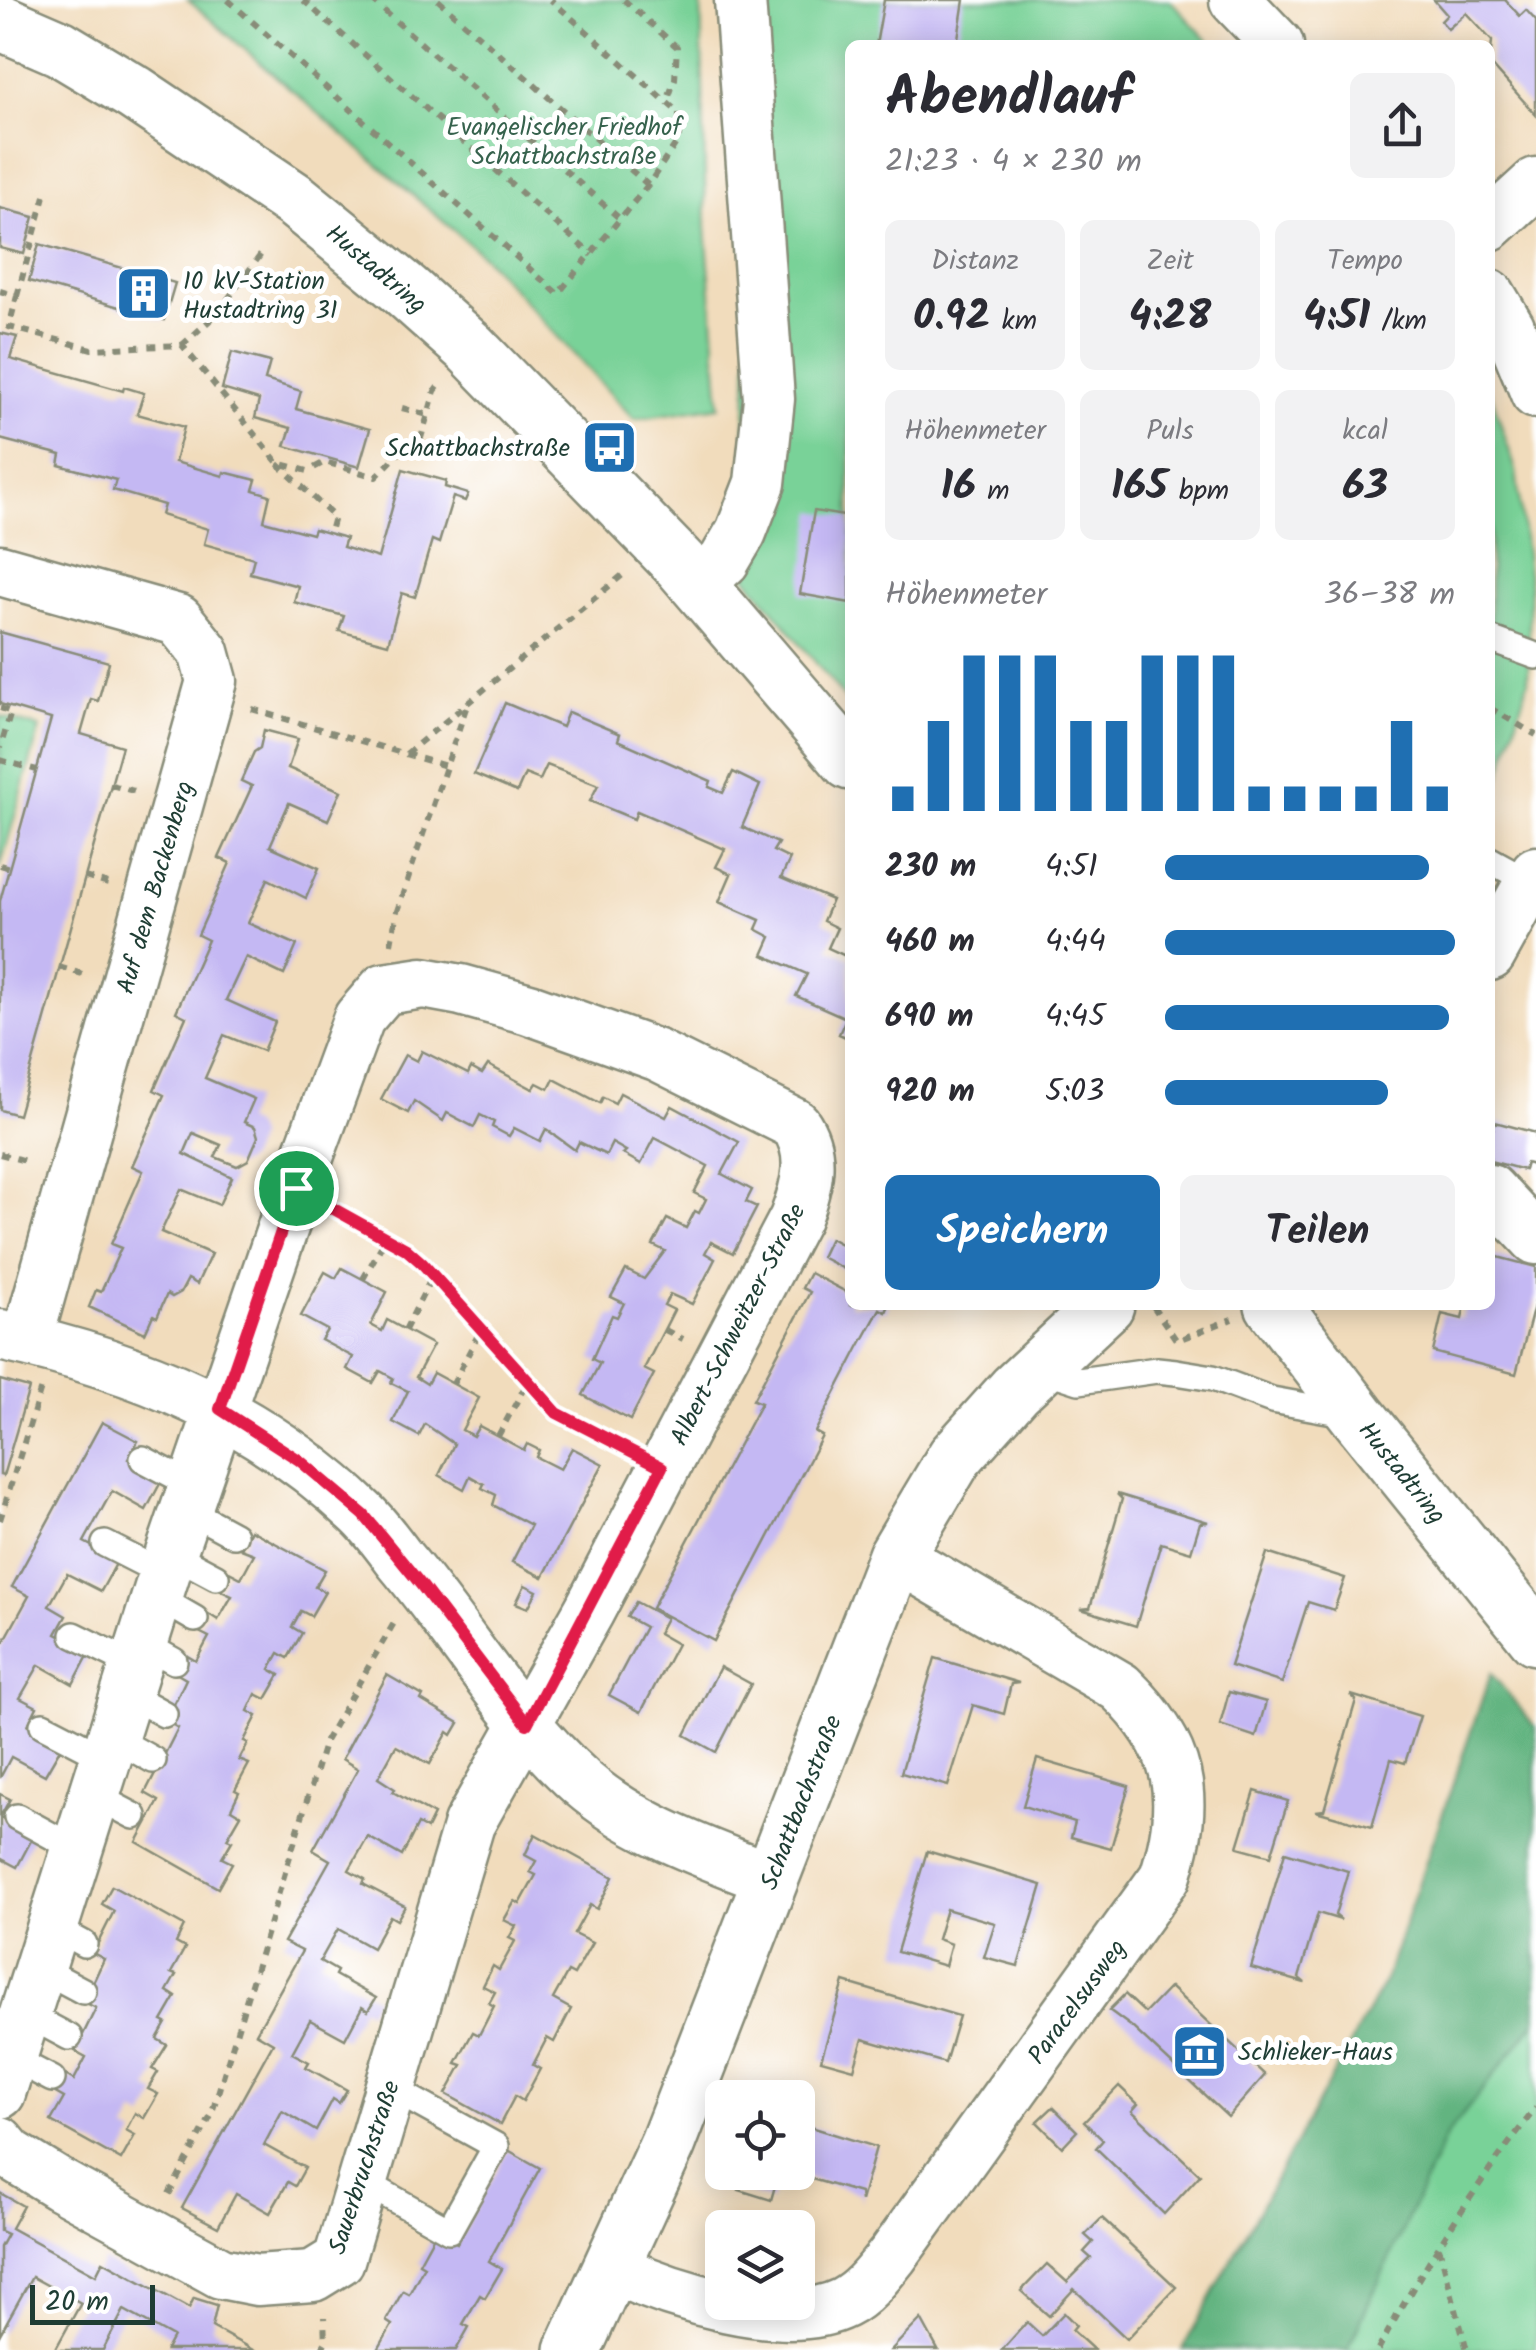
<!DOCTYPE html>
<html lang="de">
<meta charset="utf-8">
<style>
body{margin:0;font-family:Kalam,sans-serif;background:#f2f2f3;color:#2b2b33;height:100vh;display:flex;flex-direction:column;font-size:38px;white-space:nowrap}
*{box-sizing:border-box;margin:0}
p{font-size:32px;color:#7c7c81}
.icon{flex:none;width:55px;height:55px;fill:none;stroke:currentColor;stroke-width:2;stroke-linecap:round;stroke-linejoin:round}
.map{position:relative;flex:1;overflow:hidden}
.details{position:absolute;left:845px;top:40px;width:650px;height:1270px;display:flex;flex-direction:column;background:#fff;border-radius:15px;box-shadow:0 5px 25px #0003}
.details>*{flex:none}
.tools{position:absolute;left:705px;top:2080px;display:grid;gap:20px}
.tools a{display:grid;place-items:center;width:110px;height:110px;border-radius:15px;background:#fff;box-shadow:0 5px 25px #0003;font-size:50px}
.scale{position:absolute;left:30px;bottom:25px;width:125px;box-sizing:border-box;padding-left:10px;border:5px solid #1f3d34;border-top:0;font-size:28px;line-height:35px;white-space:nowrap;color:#1f3d34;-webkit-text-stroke:8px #fff;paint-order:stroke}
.pin{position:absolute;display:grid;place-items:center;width:85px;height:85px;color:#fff;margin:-42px;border:5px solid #fff;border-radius:50%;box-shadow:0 2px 10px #0007}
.round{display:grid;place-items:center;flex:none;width:105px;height:105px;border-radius:15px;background:#f2f2f3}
.head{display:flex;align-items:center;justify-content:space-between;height:170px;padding:0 40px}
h1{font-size:55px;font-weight:800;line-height:75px}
.figures{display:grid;grid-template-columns:repeat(3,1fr);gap:15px;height:170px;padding:10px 40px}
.figures div{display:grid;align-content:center;border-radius:15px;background:#f2f2f3;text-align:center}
.figures b{font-size:42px;font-weight:800}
.figures small{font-size:28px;font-weight:400}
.figures p{font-size:28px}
.chart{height:280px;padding:20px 40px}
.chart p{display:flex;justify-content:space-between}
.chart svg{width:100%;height:180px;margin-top:10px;stroke:#1f6fb2;stroke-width:6}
.cta{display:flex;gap:20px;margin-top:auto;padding:20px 40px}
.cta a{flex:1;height:115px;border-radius:15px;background:#1f6fb2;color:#fff;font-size:40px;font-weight:800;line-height:115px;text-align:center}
.cta a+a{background:#f2f2f3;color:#2b2b33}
ul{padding:0 40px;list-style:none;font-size:32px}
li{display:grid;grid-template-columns:160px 120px 1fr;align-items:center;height:75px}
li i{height:25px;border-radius:12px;background:#1f6fb2}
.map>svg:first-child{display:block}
.green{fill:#79d298;stroke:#4c8866;stroke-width:2.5}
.forest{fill:#62b480;stroke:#40785a;stroke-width:2.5}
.building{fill:#c4b8f3}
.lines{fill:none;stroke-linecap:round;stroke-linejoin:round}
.service-casing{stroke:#888c78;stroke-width:30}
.minor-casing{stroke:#888c78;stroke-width:55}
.tertiary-casing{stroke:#888c78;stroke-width:60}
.path{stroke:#888c78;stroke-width:6;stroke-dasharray:8 8;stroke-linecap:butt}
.service{stroke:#fff;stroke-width:25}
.minor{stroke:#fff;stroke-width:50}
.tertiary{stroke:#fff;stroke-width:55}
.route-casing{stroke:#fff;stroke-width:20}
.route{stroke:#e11d48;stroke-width:12}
.labels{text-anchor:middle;stroke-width:10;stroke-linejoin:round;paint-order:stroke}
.park-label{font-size:25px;fill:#36624d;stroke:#fff}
.street-label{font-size:25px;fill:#1f3d34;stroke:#fff}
.poi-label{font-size:25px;fill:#1f3d34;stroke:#fff;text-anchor:start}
</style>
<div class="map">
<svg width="1536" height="2350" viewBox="0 0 1536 2350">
<rect width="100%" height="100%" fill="#fff"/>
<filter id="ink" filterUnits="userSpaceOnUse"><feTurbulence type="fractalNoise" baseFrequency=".01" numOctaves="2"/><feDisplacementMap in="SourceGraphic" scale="20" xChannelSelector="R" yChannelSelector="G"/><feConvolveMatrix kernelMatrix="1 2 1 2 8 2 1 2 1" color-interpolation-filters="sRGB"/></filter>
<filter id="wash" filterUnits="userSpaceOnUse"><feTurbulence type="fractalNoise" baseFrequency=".0048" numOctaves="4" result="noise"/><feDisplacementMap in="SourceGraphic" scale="40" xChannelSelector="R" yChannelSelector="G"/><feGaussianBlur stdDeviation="2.25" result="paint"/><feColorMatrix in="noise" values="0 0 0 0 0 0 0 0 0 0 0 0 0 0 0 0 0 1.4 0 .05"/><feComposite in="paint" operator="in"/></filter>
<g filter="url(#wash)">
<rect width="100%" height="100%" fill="#f1dcbc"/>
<g class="green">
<path d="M188,0H701L706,228L720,406L634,419L481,254Z"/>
<path d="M760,0H1170L1212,45H850V705L741,570Z"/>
<path d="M1490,391L1516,471L1530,587L1528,681L1490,813Z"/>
<path d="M0,716L40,728L0,868Z"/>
<path d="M1536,2021V2350H1347L1445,2136Z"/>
</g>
<path class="forest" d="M1491,1673L1536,1728V2021L1446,2136L1347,2350H1182L1386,1978Z"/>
<g id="blocks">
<g class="building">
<path d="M884,0H964L957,45H876Z"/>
<path d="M1434,0H1505L1520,16L1526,10L1536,21V115L1490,63L1492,41L1466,13L1448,29L1441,21L1447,15Z"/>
<path d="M0,208L34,217L24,254L0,248Z"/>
<path d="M39,244L175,283L164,320L29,281Z"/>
<path d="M0,333L17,337L10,359L123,391L124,387L144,393L137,414L184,427L175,462L223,476L224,472L256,480L253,490L270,495L264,521L312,534L314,529L346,538L343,547L378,558L403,469L446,481L445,487L468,494L465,501L453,497L439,543L432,540L415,597L402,593L388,644L339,631L344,616L294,602L298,586L250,573L254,558L204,544L208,529L161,515L164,505L113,490L116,480L59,465L61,455L0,439Z"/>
<path d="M232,352L270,362L265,380L301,391L296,409L370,429L359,467L285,446L291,428L255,418L259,400L222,389Z"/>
<path d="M814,511L850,517V603L800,594Z"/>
<path d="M0,632L109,662L98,701L91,699L81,734L122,746L18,1115L0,1110V901L51,719L0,704Z"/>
<path d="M505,703L562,727L568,712L620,734L618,740L711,781L709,787L723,793L733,772L760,785L742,827L778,843L773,851L790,859L781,878L832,900L823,921L837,928L828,948L850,958V1039L839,1034L846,1018L796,996L807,974L763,955L771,937L756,929L760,920L719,902L731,874L716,867L725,849L637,811L634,819L590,801L598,785L547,765L540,780L525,774L517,792L474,774Z"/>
<path d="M264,730L298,739L288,768L341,791L328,820L289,803L270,846L319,868L306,898L268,879L248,923L297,945L284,975L246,957L226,1000L275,1022L263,1051L224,1035L205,1078L254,1099L244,1122L255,1127L258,1137L248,1160L237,1166L215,1157L221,1145L193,1133L184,1154L232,1177L219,1205L181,1189L161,1232L211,1254L197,1284L188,1279L181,1292L172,1297L167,1294L157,1317L153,1315L145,1333L89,1307L96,1290L101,1292L121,1248L111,1244L143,1171L132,1166L164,1095L154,1090L186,1017L176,1012L208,940L198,935L230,863L219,858L252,786L241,781L254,752L260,748Z"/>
<path d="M422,1051L468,1074L471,1068L482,1074L488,1065L533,1089L537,1083L549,1089L554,1079L600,1103L603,1097L615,1103L620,1093L666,1117L672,1106L739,1142L722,1174L752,1190L746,1202L757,1207L733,1253L711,1242L705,1253L715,1259L692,1304L670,1294L664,1305L674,1310L644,1369L654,1374L630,1420L583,1395L600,1363L592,1359L612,1315L617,1317L624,1303L611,1297L626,1270L644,1279L665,1251L653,1245L667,1219L686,1228L695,1211L699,1213L706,1199L694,1193L708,1166L655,1138L641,1164L623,1154L626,1151L612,1143L606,1155L579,1142L575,1150L546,1129L540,1141L514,1128L509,1136L492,1127L494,1122L480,1115L474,1127L447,1113L443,1121L414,1101L408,1113L381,1099L405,1055L417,1061Z"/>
<path d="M1495,1122L1536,1133V1166L1526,1163L1524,1170L1490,1161V1140Z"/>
<path d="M830,1238L850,1249V1272L821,1257Z"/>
<path d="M1490,1255L1536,1267V1298L1516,1374L1433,1352L1442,1314L1462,1319L1465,1305H1490Z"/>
<path d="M342,1268L387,1292L371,1325L382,1331L387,1320L433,1345L416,1377L427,1384L433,1373L479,1398L462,1430L473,1436L479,1426L524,1450L527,1444L539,1450L536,1457L560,1469L572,1448L603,1464L543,1577L512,1562L531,1525L493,1505L496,1495L482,1488L484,1484L470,1476L464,1489L439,1475L454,1444L425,1424L419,1436L393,1422L408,1391L391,1383L393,1378L380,1371L373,1383L347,1369L353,1357L321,1340L327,1330L301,1316L325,1272L336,1278Z"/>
<path d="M810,1273L850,1294V1305H889L886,1312L880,1309L858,1349L815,1432L822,1436L714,1641L652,1608L761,1403L753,1400L810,1292L802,1288Z"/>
<path d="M0,1380L29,1388L3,1476L0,1475Z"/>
<path d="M102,1422L138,1441L128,1459L163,1478L146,1510L112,1491L84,1542L118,1560L101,1591L67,1574L49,1606L66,1616L56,1634L90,1652L73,1684L39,1665L20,1698L37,1707L28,1725L63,1744L45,1775L11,1757L0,1778V1649L29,1596L12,1587Z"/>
<path d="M1117,1494L1208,1522L1200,1523L1191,1552L1161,1543L1136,1626L1081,1609L1090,1608L1122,1499Z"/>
<path d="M251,1530L325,1570L315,1587L325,1592L311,1616L301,1611L292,1627L302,1633L288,1658L279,1653L270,1669L280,1675L266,1699L256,1694L248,1711L257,1716L244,1741L248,1743L239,1760L249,1764L235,1790L239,1792L231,1809L241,1815L227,1839L232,1841L222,1858L232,1863L218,1888L137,1842L159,1801L145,1793L178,1728L166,1721L186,1679L174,1672L184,1654L196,1661L209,1637L197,1631L207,1613L218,1620L232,1596L219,1590L229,1572L241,1578L254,1554L241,1549Z"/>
<path d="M1267,1553L1345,1578L1334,1610L1308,1602L1282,1683L1230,1666Z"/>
<path d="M525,1585L537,1591L528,1608L516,1603Z"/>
<path d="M636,1602L666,1618L658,1633L677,1644L641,1712L609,1695L645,1627L627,1617Z"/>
<path d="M935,1658L1019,1683L1011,1684L1004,1714L973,1705L948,1786L901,1773Z"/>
<path d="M720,1667L751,1684L716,1752L685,1735Z"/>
<path d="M387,1675L423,1696L421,1700L459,1723L452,1735L448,1732L430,1764L396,1746L378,1778L395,1789L393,1792L434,1815L427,1829L418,1824L402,1856L368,1837L349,1870L365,1879L363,1884L405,1906L397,1920L390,1916L372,1948L338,1929L320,1961L337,1971L335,1975L376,1998L368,2011L362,2007L345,2039L310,2020L292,2053L309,2062L306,2067L347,2090L339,2103L333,2099L316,2131L282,2111L264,2145L305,2168L295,2186L288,2182L270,2213L236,2194L218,2227L182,2208L273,2043L256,2033L302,1951L284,1942L330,1860L313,1850L358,1769L342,1759Z"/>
<path d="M1229,1692L1266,1702L1256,1737L1220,1725Z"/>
<path d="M1351,1695L1420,1716L1405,1763L1391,1759L1372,1827L1316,1811L1324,1810L1356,1700Z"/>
<path d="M1037,1759L1129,1786L1111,1848L1071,1837L1075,1822L1023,1806Z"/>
<path d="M1255,1791L1288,1801L1271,1856L1238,1847Z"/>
<path d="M0,1794L10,1799L0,1817L34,1835L17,1867L0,1858Z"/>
<path d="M535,1834L613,1877L597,1909L590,1905L574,1934L592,1943L574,1975L568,1972L553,1999L571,2009L554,2042L547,2038L533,2065L540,2069L523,2101L515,2096L500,2124L446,2094L462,2065L456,2063L473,2032L479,2035L494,2006L489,2003L495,1992L483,1986L493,1966L499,1970L515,1941L509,1938L516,1926L504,1920L515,1901L520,1904L536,1875L530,1872L536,1861L525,1855Z"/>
<path d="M927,1851L1042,1885L1018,1966L984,1957L995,1923L946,1909L937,1939L951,1944L945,1966L897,1952Z"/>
<path d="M1285,1852L1348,1871L1335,1915L1341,1920L1318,1913L1299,1978L1305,1983L1251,1968Z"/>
<path d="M112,1886L184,1926L176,1943L185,1948L171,1973L176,1975L167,1991L176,1997L162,2021L166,2023L157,2039L167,2045L152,2069L158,2072L148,2089L158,2094L144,2118L135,2113L126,2130L135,2135L121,2160L51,2121L64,2098L52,2091L62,2073L74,2080L86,2057L75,2051L96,2008L84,2002L104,1959L93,1953L114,1911L102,1904Z"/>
<path d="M844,1982L959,2016L945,2063L863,2039L854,2069L821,2060Z"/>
<path d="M1170,1987L1265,2075L1228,2117L1132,2027L1109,2010L1125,1994L1145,2013Z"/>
<path d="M1119,2086L1138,2104L1132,2111L1200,2175L1164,2214L1096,2148L1103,2140L1084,2122Z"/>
<path d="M1053,2107L1077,2131L1062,2147L1037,2122Z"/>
<path d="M798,2123L876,2147L861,2201L860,2193L798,2175Z"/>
<path d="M508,2150L540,2168L489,2261L502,2269L485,2298L480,2295L463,2324L469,2327L456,2350H378L392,2325L386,2321L403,2291L409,2294L424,2266L419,2263L436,2232L457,2243Z"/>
<path d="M744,2172H779L771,2200L739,2190Z"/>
<path d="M0,2193L23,2206L11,2228L96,2275L103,2261L189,2308L194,2298L217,2305L212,2327L253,2350H166L173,2337L124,2310L103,2350H55L81,2303L64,2294L61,2299L54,2296L56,2290L32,2277L0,2334V2247L7,2234L0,2231Z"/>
<path d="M1102,2218L1176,2287L1127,2339L1074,2289L1049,2316L1021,2291L1047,2264L1067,2282L1091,2258L1084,2252L1093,2242L1085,2235Z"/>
<path d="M1064,2313L1076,2325L1072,2330L1094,2350H1002L1027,2322L1042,2336Z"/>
<path d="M921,2319L938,2350H891Z"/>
</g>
</g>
</g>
<g filter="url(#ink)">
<use href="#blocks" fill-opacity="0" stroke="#888c78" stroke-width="2.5"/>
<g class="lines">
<defs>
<g id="service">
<path d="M1490,639L1536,656"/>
<path d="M1490,860L1532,883"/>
<path d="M1039,1368L1079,1381L1157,1370L1176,1372L1213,1378L1272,1400L1350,1414"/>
<path d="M143,1459L194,1486"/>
<path d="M186,1509L234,1535"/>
<path d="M105,1544L164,1574"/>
<path d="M171,1553L216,1577"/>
<path d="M157,1597L195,1619"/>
<path d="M74,1635L135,1665"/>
<path d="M142,1643L174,1661"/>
<path d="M126,1693L164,1714"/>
<path d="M43,1725L105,1757"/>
<path d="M112,1737L153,1760"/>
<path d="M94,1795L134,1816"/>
<path d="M17,1817L76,1849"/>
<path d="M51,1926L84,1944"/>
<path d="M38,1967L83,1991"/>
<path d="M24,2013L69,2037"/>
<path d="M10,2057L52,2079"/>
<path d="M362,2181L449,2230L496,2146L389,2087"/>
</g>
<g id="minor">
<path d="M1235,0L1278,45"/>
<path d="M1490,225L1536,183"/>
<path d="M1490,295L1509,327L1536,393"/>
<path d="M0,570L178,620L204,652L212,681L27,1340"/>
<path d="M698,585L724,561L741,532L760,483L769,399L740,0"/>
<path d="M1490,955L1536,872"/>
<path d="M1490,1190L1536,1239"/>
<path d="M0,1335C140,1366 256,1413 361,1513C376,1527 388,1544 400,1560C461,1632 511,1720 582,1783C635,1829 706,1853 770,1878"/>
<path d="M0,2093L171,1553L296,1189L359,1018L384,989L423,983L461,990L529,1009L657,1055L795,1124C816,1153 807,1186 795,1218L589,1611L469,1824L339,2260L313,2276L257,2280L221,2273L59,2184L10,2154L0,2142"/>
<path d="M612,2268C669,2294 785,2333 844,2303C864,2293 879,2272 893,2255L1165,1877C1191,1796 1181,1746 1120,1687L896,1556"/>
</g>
<g id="tertiary">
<path d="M0,22L60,48L135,93L296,201L405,290L470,348L681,565L850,762"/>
<path d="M1273,1305L1358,1416L1536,1637"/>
<path d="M573,2350L668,2143L896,1556L955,1457L1015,1390L1106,1305"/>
</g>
</defs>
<use href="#service" class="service-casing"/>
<use href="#minor" class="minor-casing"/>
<use href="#tertiary" class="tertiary-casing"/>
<g class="path">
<path d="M228,0L558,294L648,185L679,139V113L551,0"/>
<path d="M303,0L592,255"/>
<path d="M372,0L619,218"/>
<path d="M438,0L648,185"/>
<path d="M624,0L677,47L675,79L667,102"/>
<path d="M0,291L17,296L9,327L92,349L182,345L278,463L308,471L325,462L376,477L404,448H418L435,391L440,384"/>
<path d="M17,296L45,196"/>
<path d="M182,345L216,315L262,253"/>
<path d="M402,408L428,415"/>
<path d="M278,464L334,517L331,528"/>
<path d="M0,708L11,712L0,748"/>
<path d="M1490,708L1536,735"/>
<path d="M252,709L446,766"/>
<path d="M406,754L625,573"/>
<path d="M0,760L37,770"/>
<path d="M111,785L134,791"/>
<path d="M0,865L10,868"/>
<path d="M85,877L108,884"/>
<path d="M391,944L397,911L466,708"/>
<path d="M59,967L82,974"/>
<path d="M0,1154L29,1162"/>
<path d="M334,1209L406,1249L422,1263L557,1413L625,1448"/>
<path d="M363,1279L386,1238"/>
<path d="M1153,1306L1177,1341"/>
<path d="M405,1330L433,1275"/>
<path d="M665,1330L683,1339"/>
<path d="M1183,1338L1232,1319"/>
<path d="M453,1384L481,1329"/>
<path d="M498,1436L528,1381"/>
<path d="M0,1520L41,1388"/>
<path d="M169,2194L211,2116L325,1741L394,1623"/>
<path d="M1439,2247L1467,2350"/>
<path d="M321,2350L325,2343L324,2317"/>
<path d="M1378,2350C1424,2265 1476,2184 1536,2108"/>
</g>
<use href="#service" class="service"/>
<use href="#minor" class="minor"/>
<use href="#tertiary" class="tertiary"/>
</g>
</g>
<g class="lines" filter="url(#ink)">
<defs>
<path id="route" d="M296,1188L406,1249L422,1263L557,1413L662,1467L527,1724L422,1586L364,1515L299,1460L220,1409Z"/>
</defs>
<use href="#route" class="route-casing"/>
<use href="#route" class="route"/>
</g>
<defs>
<symbol id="building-square" viewBox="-11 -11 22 22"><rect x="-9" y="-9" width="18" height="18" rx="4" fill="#1f6fb2" stroke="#fff"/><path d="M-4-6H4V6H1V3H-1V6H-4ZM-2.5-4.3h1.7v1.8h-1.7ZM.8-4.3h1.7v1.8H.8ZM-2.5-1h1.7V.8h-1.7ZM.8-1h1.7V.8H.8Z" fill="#fff"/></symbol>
<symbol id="bus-square" viewBox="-11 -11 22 22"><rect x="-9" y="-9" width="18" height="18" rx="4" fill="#1f6fb2" stroke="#fff"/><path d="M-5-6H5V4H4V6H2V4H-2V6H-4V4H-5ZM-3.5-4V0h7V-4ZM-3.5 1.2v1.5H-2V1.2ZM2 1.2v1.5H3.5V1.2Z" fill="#fff"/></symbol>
<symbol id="museum-square" viewBox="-11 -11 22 22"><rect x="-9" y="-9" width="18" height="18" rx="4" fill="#1f6fb2" stroke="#fff"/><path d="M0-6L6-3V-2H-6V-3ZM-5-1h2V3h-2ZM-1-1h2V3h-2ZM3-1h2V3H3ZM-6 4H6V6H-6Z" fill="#fff"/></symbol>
</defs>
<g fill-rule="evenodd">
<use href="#building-square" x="112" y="262" width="63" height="63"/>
<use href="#bus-square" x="578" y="416" width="63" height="63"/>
<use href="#museum-square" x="1168" y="2020" width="63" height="63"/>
</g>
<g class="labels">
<g class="park-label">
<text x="564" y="135">Evangelischer Friedhof<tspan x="564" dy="29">Schattbachstraße</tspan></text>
</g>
<g class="street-label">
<text transform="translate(377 268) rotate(40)" y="9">Hustadtring</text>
<text transform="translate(154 887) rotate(-74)" y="9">Auf dem Backenberg</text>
<text transform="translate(737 1324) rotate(-63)" y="9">Albert-Schweitzer-Straße</text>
<text transform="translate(1403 1472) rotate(51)" y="9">Hustadtring</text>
<text transform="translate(800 1802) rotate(-69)" y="9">Schattbachstraße</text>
<text transform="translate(1076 2001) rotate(-54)" y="9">Paracelsusweg</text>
<text transform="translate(363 2167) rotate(-72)" y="9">Sauerbruchstraße</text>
</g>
<g class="poi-label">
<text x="183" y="289">10 kV-Station<tspan x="183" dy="29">Hustadtring 31</tspan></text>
<text x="570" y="456" text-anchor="end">Schattbachstraße</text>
<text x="1238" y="2060">Schlieker-Haus</text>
</g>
</g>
</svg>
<div class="tools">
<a><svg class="icon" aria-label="locate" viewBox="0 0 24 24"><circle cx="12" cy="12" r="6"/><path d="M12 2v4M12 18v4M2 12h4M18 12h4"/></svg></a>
<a><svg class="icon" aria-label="layers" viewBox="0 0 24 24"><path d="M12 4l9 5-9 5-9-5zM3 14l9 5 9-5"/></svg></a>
</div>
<div class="scale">20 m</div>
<div class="pin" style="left:296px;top:1188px;background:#1e9e55"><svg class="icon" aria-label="arrive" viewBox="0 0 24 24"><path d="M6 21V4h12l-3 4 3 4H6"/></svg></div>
<section class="details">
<div class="head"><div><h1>Abendlauf</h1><p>21:23 · 4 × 230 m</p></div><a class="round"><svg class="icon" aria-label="share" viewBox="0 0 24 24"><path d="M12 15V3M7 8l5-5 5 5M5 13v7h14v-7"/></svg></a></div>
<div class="figures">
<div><p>Distanz</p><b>0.92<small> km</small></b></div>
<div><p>Zeit</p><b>4:28</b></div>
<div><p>Tempo</p><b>4:51<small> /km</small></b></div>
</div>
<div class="figures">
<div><p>Höhenmeter</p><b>16<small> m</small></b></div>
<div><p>Puls</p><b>165<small> bpm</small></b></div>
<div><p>kcal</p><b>63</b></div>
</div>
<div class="chart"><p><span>Höhenmeter</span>36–38 m</p>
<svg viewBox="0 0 160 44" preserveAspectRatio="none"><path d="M5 44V38M15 44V22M25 44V6M35 44V6M45 44V6M55 44V22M65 44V22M75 44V6M85 44V6M95 44V6M105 44V38M115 44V38M125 44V38M135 44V38M145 44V22M155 44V38"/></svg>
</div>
<ul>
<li><b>230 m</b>4:51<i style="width:91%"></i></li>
<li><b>460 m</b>4:44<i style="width:100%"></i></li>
<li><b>690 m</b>4:45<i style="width:98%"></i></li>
<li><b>920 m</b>5:03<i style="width:77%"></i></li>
</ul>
<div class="cta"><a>Speichern</a><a>Teilen</a></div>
</section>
</div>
